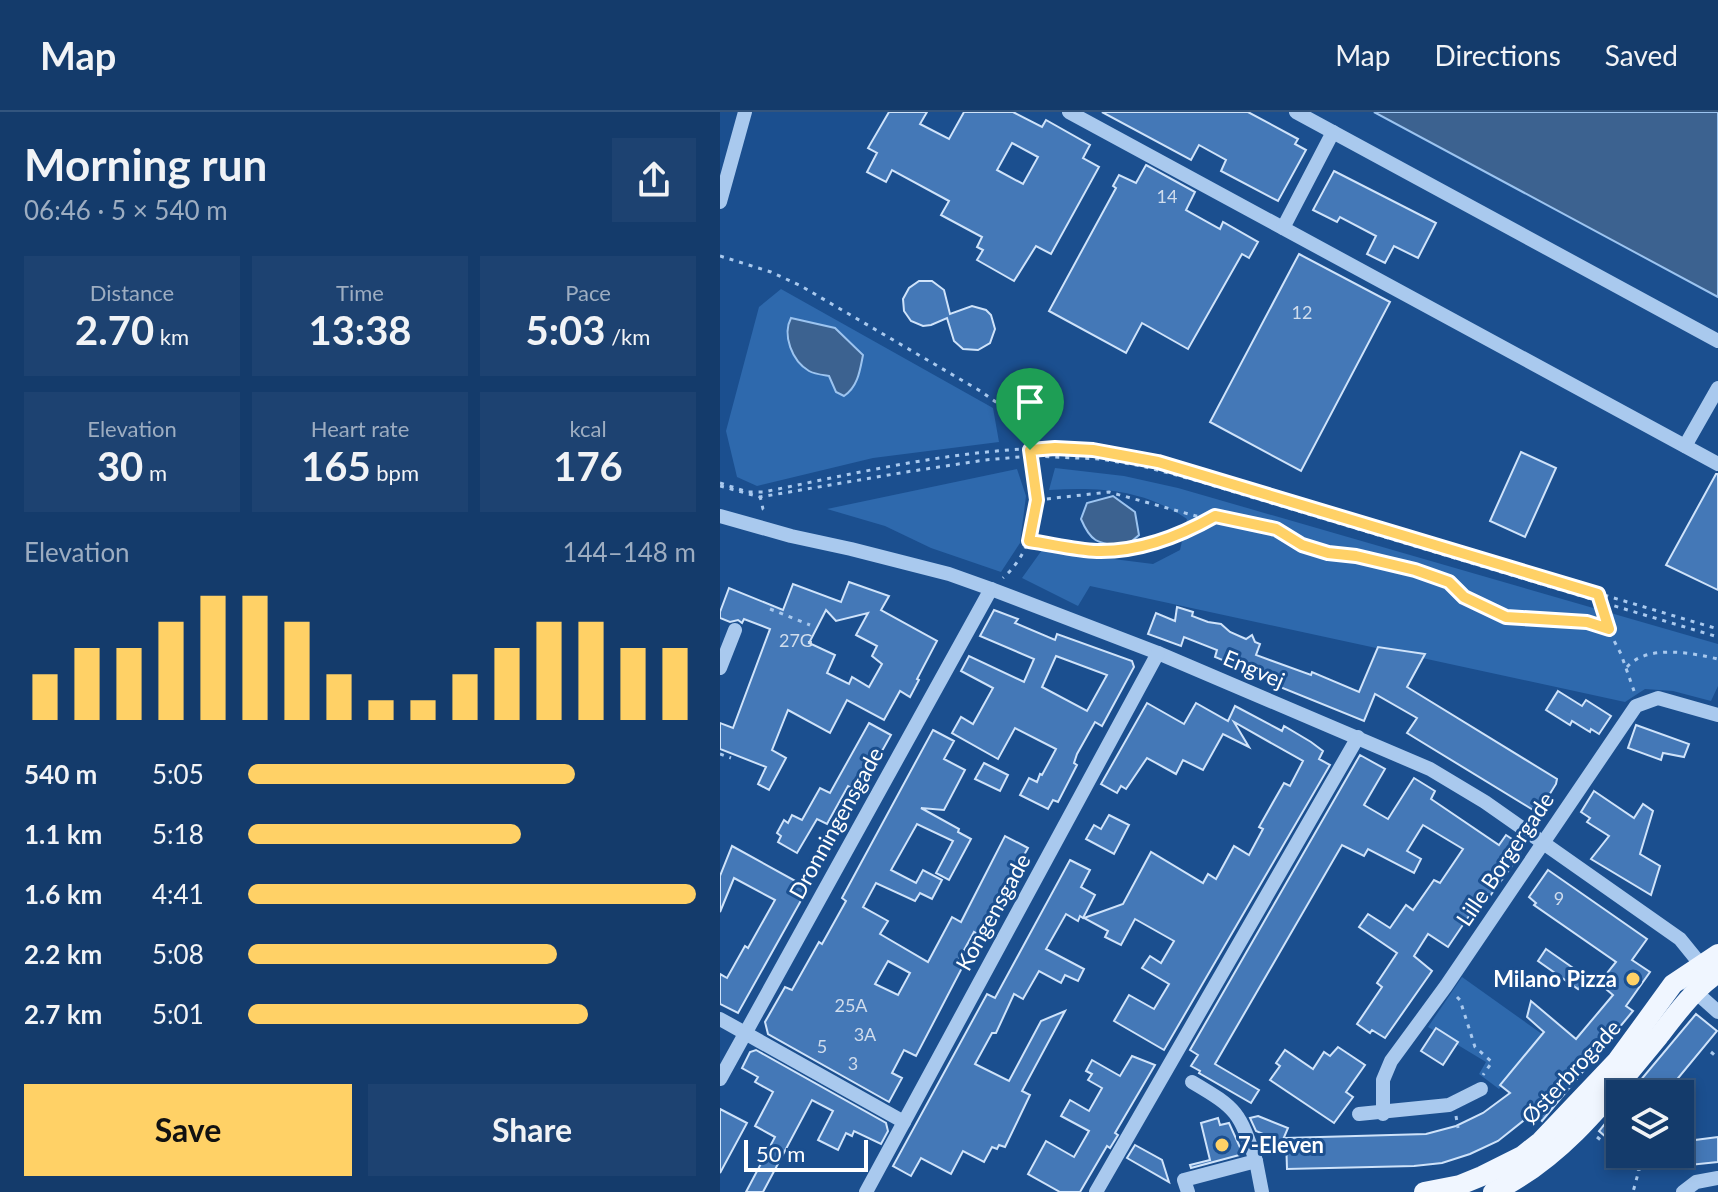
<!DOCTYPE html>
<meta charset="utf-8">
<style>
body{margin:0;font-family:Lato,sans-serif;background:#1d4271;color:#f1f3f6;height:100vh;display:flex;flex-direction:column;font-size:30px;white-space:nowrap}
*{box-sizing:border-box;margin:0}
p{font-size:26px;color:#9dadc1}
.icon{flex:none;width:44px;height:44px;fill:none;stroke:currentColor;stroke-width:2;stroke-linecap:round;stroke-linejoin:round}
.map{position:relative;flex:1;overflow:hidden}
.panel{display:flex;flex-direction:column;background:#143b6b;width:720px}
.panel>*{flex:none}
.tools{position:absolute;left:886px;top:968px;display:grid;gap:16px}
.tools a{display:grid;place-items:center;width:88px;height:88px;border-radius:0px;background:#143b6b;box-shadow:0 4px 12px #0003,0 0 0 2px #33557e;font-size:40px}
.scale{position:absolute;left:24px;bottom:20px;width:124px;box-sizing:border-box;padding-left:8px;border:4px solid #fff;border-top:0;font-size:22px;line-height:28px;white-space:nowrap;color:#fff;-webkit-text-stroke:6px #1b4f8f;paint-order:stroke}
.pin{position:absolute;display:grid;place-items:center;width:68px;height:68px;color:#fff;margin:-82px -34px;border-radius:50% 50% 50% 0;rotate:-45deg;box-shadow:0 0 8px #0007}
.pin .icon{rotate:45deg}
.round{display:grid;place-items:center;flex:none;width:84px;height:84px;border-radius:0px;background:#1d4271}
.headline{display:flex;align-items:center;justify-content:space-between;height:136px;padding:0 24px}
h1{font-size:44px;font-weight:700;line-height:60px}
.figures{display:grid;grid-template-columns:repeat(3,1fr);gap:12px;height:136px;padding:8px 24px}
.figures div{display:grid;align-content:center;border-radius:0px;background:#1d4271;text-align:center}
.figures b{font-size:40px;font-weight:700}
.figures small{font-size:22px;font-weight:400}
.figures p{font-size:22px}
.chart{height:224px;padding:16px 24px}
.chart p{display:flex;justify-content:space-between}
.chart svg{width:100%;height:144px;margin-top:8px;stroke:#ffd166;stroke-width:6}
.primary-button{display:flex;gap:16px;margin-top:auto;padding:16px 24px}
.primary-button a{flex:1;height:92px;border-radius:0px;background:#ffd166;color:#111;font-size:32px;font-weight:700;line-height:92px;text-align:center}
.primary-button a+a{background:#1d4271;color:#f1f3f6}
ul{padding:0 24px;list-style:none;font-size:26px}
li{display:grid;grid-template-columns:128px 96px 1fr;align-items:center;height:60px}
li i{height:20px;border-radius:10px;background:#ffd166}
header{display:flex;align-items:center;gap:48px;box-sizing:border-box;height:112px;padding:0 40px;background:#143b6b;border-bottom:2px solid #33557e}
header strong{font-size:38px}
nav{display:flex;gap:44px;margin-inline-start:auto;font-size:28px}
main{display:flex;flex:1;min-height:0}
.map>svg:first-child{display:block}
.green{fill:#2e69ad}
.water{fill:#3c6290;stroke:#9cc4f0;stroke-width:2}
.building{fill:#4478b7;stroke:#cfe3fa;stroke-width:2;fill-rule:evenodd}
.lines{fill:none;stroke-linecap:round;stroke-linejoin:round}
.path{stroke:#a9c9ee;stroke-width:3;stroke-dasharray:4 6;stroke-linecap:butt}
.minor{stroke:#a9c9ee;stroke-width:14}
.major{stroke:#f0f6ff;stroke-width:20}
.route-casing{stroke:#fff;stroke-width:16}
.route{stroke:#ffd166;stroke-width:10}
.poi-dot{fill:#ffd166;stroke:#1b4f8f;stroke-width:3}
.labels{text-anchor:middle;stroke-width:6;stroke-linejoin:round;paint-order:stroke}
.number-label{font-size:18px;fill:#d0dded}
.street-label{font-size:22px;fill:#fff;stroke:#1b4f8f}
.poi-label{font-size:22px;font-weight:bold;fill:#fff;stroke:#1b4f8f;text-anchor:end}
</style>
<header>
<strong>Map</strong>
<nav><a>Map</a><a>Directions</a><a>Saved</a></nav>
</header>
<main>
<section class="panel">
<div class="headline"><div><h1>Morning run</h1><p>06:46 · 5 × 540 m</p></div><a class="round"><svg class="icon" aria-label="share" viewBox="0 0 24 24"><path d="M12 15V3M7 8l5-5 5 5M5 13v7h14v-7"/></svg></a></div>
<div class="figures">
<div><p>Distance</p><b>2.70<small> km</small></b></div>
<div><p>Time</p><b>13:38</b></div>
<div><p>Pace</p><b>5:03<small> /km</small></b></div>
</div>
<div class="figures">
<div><p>Elevation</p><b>30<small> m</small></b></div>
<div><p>Heart rate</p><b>165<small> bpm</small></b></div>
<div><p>kcal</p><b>176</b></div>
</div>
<div class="chart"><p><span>Elevation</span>144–148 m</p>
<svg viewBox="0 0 160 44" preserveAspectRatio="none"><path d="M5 44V30M15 44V22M25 44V22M35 44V14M45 44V6M55 44V6M65 44V14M75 44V30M85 44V38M95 44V38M105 44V30M115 44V22M125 44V14M135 44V14M145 44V22M155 44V22"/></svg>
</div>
<ul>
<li><b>540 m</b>5:05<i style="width:73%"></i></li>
<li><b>1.1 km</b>5:18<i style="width:61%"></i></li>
<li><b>1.6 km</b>4:41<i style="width:100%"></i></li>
<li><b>2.2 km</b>5:08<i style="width:69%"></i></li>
<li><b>2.7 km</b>5:01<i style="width:76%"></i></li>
</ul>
<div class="primary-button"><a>Save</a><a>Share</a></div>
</section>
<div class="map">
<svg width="998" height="1080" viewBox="0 0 998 1080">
<rect width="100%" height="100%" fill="#1b4f8f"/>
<g class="green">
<path d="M61,177L273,296L279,330L153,346L37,374L17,365L6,319L39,195Z"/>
<path d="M335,356L404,364L458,376L998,532V574L991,589L953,579L925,577L905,590L370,474L358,494L302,466L322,438L433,452L460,438L467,407C423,377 380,375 329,378Z"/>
<path d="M297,357L306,384L300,431L281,460L211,436L165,414L107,397Z"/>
<path d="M742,865L822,922L779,977L759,962L766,950L708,915Z"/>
</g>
<g class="water">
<path d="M654,0H998V185Z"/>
<path d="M71,206L115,216L143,243C140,258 138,275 124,284L116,280L109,264C103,263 94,262 89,259C72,249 62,223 71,206Z"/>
<path d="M393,384L415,400L419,423L405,435C380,431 372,433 361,407L367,391Z"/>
</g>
<g class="building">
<path d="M169,0H207L200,12L229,27L244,0H293L322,15L326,8L370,33L363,46L379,55L331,142L316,134L294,169L257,148L263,138L257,135L262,125L221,103L229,89L172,58L166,70L147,60L157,41L148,36ZM292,31L318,45L303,72L277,58Z"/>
<path d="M382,0H528L578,27L575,32L586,38L558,89L501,59L506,48L479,33L471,48Z"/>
<path d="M426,53L475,80L466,98L500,117L503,110L538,130L529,146L522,142L468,237L422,211L406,241L329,199L396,76L393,74L399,63L416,71Z"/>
<path d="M614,59L716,111L698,146L674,134L665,151L647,142L656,124L620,105L617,110L593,98Z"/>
<path d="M579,142L670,190L581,359L490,310Z"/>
<path d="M199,169H212L224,178L230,202L252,194L266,198L271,203L275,217L270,231L258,238L243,237L234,229L227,206L211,213L203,214L191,209L184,199L183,187L189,176Z"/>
<path d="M801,340L836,356L805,425L770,409Z"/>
<path d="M996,362H998V478L946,453Z"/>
<path d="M129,470L169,484L161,498L217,529L197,567L199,568L190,585L180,579L164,608L127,588L110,621L68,598L52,638L66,646L49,678L38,672L46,655L0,637V611L13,616L50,517L24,507L22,511L18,508L10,510L0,506V500L9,476L63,498L73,472L121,490ZM106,498L116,509L148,501L136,523L157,534L152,544L162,552L149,575L132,565L129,572L107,561L115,543L89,531Z"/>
<path d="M457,495L473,500L472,504L488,510L501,512L510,520L526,527L532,523L535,530L540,532L536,543L591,563L592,560L639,580L658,535L705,542L687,575L837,667L836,672L818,701L687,621L697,606L655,582L644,609L548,570L549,567L495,545L497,538L464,525L461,534L428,522L436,501L455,509Z"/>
<path d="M274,498L298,507L295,511L335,528L337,522L412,549L414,555L382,614L375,610L357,642L354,651L357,653L338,690L333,688L328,697L300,683L309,666L317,670L320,662L322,663L336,637L295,616L278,647L232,621L241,605L253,612L273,576L241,559L249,544L304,570L314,547L260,524ZM336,544L387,563L367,599L322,575Z"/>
<path d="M838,579L862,594L866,588L891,604L879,622L871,617L870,620L852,609L850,613L826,598Z"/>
<path d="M427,591L464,612L476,591L508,609L515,594L562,619L564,614L591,630L603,639L599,647L610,653L444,938L394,909L409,883L434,897L449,872L422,856L430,844L441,851L454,829L415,807L401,833L385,825L388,819L364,806L403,792L431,740L483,771L488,762L496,767L514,734L529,743L543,717L539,715L564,671L570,674L583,649L514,610L529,635L503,622L483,658L463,648L456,662L427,646L406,677L401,674L397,681L381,672Z"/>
<path d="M149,611L171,623L139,680L128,674L107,712L97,707L77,741L58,730L61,724L57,721L64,708L68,711L72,703L82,708L100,676L110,681Z"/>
<path d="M916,613L969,632L964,645L943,641L941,648L908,636Z"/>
<path d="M213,618L234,629L224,647L245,658L224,698L201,696L239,717L238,720L251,727L229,768L216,761L233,729L197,712L171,758L196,771L203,758L222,768L212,787L200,781L195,789L156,771L143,795L168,809L160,822L208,850L232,805L241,810L285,724L308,736L259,823L254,820L238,849L244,852L196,944L184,938L172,961L182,966L169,990L48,922L45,910L65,875L72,878L99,830L102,832L126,789L122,786ZM168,849L190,861L178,883L155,872Z"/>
<path d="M640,643L665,657L644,693L668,707L694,666L715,679L711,687L779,733L786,723L801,733L800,743L762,795L757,792L728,835L708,822L694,844L712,859L665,926L652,918L650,921L637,912L662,875L657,871L677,841L639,815L648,802L670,816L686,793L693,798L714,768L720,771L743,737L703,713L687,739L701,747L694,761L648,737L644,744L622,733L495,952L539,978L531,991L479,961L480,959L471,954L478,943L470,938Z"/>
<path d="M264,651L288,663L280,679L255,667Z"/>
<path d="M874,679L914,706L923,692L933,699L920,742L940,754L931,783L871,747L889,724L867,710L870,706L861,700Z"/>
<path d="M389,703L409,713L394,742L366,727L374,713L381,717Z"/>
<path d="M12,734L88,776L18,901L0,892V862L7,866L25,834L28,836L55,788L14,766L0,800V764Z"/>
<path d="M350,748L370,758L361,775L375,783L363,806L360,804L358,809L346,802L326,837L364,857L358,869L345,863L341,871L319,859L303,887L294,882L276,921H272L255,952L289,969L321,909L345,899L302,979L310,983L285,1035L279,1033L277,1037L272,1035L264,1050L243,1039L231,1062L201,1046L191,1064L173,1054L267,882L275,886Z"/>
<path d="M828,758L927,827L912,848L930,860L906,894L913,899L822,1009L813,1001L778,1029L750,1042L722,1051L694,1054L567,1057L566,1026L706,1022L736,1014L763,1001L790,981L780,973L824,920L807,905L811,889L856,927L893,883L879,871L896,850L814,793L816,791L809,785Z"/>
<path d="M826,837L866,865L858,877L818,849Z"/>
<path d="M976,902L997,919L945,982H909Z"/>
<path d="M716,916L738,930L723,953L701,939Z"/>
<path d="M618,935L645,953L626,980L633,985L614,1011L550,968L560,954L556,951L565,938L593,957L604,940L610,944Z"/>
<path d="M36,938L166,1011L168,1019L161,1032L134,1019L132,1024L126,1021L118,1038L98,1028L113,999L92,988L43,1080H26L55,1025L35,1014L53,980L35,970L38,965L22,956L30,940Z"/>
<path d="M412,944L435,953L395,1021L398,1023L390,1036L387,1034L360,1080H340L308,1062L326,1029L354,1045L369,1019L341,1004L350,988L369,999L382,976L368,968L372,962L366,959L372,948L400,964Z"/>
<path d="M900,993V1037L879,1019Z"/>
<path d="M0,997L27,1011L0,1061Z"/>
<path d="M538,1004L568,1016L562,1030L536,1019L530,1006Z"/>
<path d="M498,1006L500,1013L509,1011L523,1042L471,1056L470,1053L490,1048L481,1011Z"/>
<path d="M998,1025V1050L931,1057L912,1042H960V1030Z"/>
<path d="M415,1033L442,1048L449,1070L407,1046Z"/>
</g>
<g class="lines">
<g class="path">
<path d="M0,144L51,160L81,174L262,280C275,290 291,299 300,313C308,325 310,341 312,355C318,396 316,436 283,466"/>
<path d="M0,371L28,380H43C138,361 236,337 334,336C370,336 404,344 438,350L998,517"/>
<path d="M0,374L40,385L186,360L265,348L311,344L380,347L422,354L471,367L998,525"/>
<path d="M40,384L43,397L48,400"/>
<path d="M317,388L389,380L476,404H495L556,417L582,433L608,441L665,450L729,470L744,485L786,505L867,510L889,517"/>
<path d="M310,429C332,432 355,438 378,438C418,439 460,424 495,404"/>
<path d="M878,482L890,521L901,542L914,579"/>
<path d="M50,497L90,513"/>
<path d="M907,555C927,532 972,541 998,547"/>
<path d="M0,642L11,646"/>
<path d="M737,885L740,888L755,935L772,950L763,963"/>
<path d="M991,940L998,946"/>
<path d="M736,1004L738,1016"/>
<path d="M877,1025L919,1058L913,1080"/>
</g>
<g class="minor">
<path d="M349,0L998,352"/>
<path d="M576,0L998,229"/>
<path d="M0,90L25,0"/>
<path d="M563,116L613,20"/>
<path d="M965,334L998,276"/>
<path d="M0,404L71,424L131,437L229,462L271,477L438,541L710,657L765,690L960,827L986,859"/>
<path d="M0,556L15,518"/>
<path d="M970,875L998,900"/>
<path d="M0,907L184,1010"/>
<path d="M0,967L271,477"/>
<path d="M472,970C518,997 519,1000 536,1049"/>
<path d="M639,1002L729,993L761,977"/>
<path d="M663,1002V968L671,949L726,874L916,594L938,586L998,603"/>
<path d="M146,1080L438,541"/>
<path d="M376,1080L638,625"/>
<path d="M468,1080L464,1068L536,1049L542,1080"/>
<path d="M963,1080L976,1070L998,1066"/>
</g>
<g class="major">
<path d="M704,1080L740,1073L762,1064L802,1044L821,1029L897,949L953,872L998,842"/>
<path d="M773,1080C843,1047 891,982 939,924C956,902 974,877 998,861"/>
</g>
</g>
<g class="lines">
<defs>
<path id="route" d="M335,336L373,338L438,350L878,482L889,517L867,510L786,505L744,485L729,470L695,458L636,444L608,441L582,433L556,417L495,404C460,424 418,440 377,439C355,438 331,432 309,429L317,388L310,338Z"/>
</defs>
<use href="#route" class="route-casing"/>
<use href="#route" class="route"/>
</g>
<g class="poi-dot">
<circle cx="913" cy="867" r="8"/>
<circle cx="502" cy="1033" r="8"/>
</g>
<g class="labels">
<g class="number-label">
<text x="447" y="91">14</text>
<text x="582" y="207">12</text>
<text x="76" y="535">27G</text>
<text x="839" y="793">9</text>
<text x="131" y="900">25A</text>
<text x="145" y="929">3A</text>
<text x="102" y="941">5</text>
<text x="133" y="958">3</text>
</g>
<g class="street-label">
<text transform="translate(534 557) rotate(23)" y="8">Engvej</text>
<text transform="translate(116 711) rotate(-61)" y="8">Dronningensgade</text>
<text transform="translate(785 747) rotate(-56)" y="8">Lille Borgergade</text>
<text transform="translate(273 800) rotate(-61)" y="8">Kongensgade</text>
<text transform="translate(851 960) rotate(-47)" y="8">Østerbrogade</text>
</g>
<g class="poi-label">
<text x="897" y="875">Milano Pizza</text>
<text x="518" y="1041" text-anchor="start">7-Eleven</text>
</g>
</g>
</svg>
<div class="tools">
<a><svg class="icon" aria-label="layers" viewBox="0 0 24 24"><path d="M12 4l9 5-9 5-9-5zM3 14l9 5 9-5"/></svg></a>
</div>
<div class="scale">50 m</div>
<div class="pin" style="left:310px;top:338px;background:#1e9e55"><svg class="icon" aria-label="arrive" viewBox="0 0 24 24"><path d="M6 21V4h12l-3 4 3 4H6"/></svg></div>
</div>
</main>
